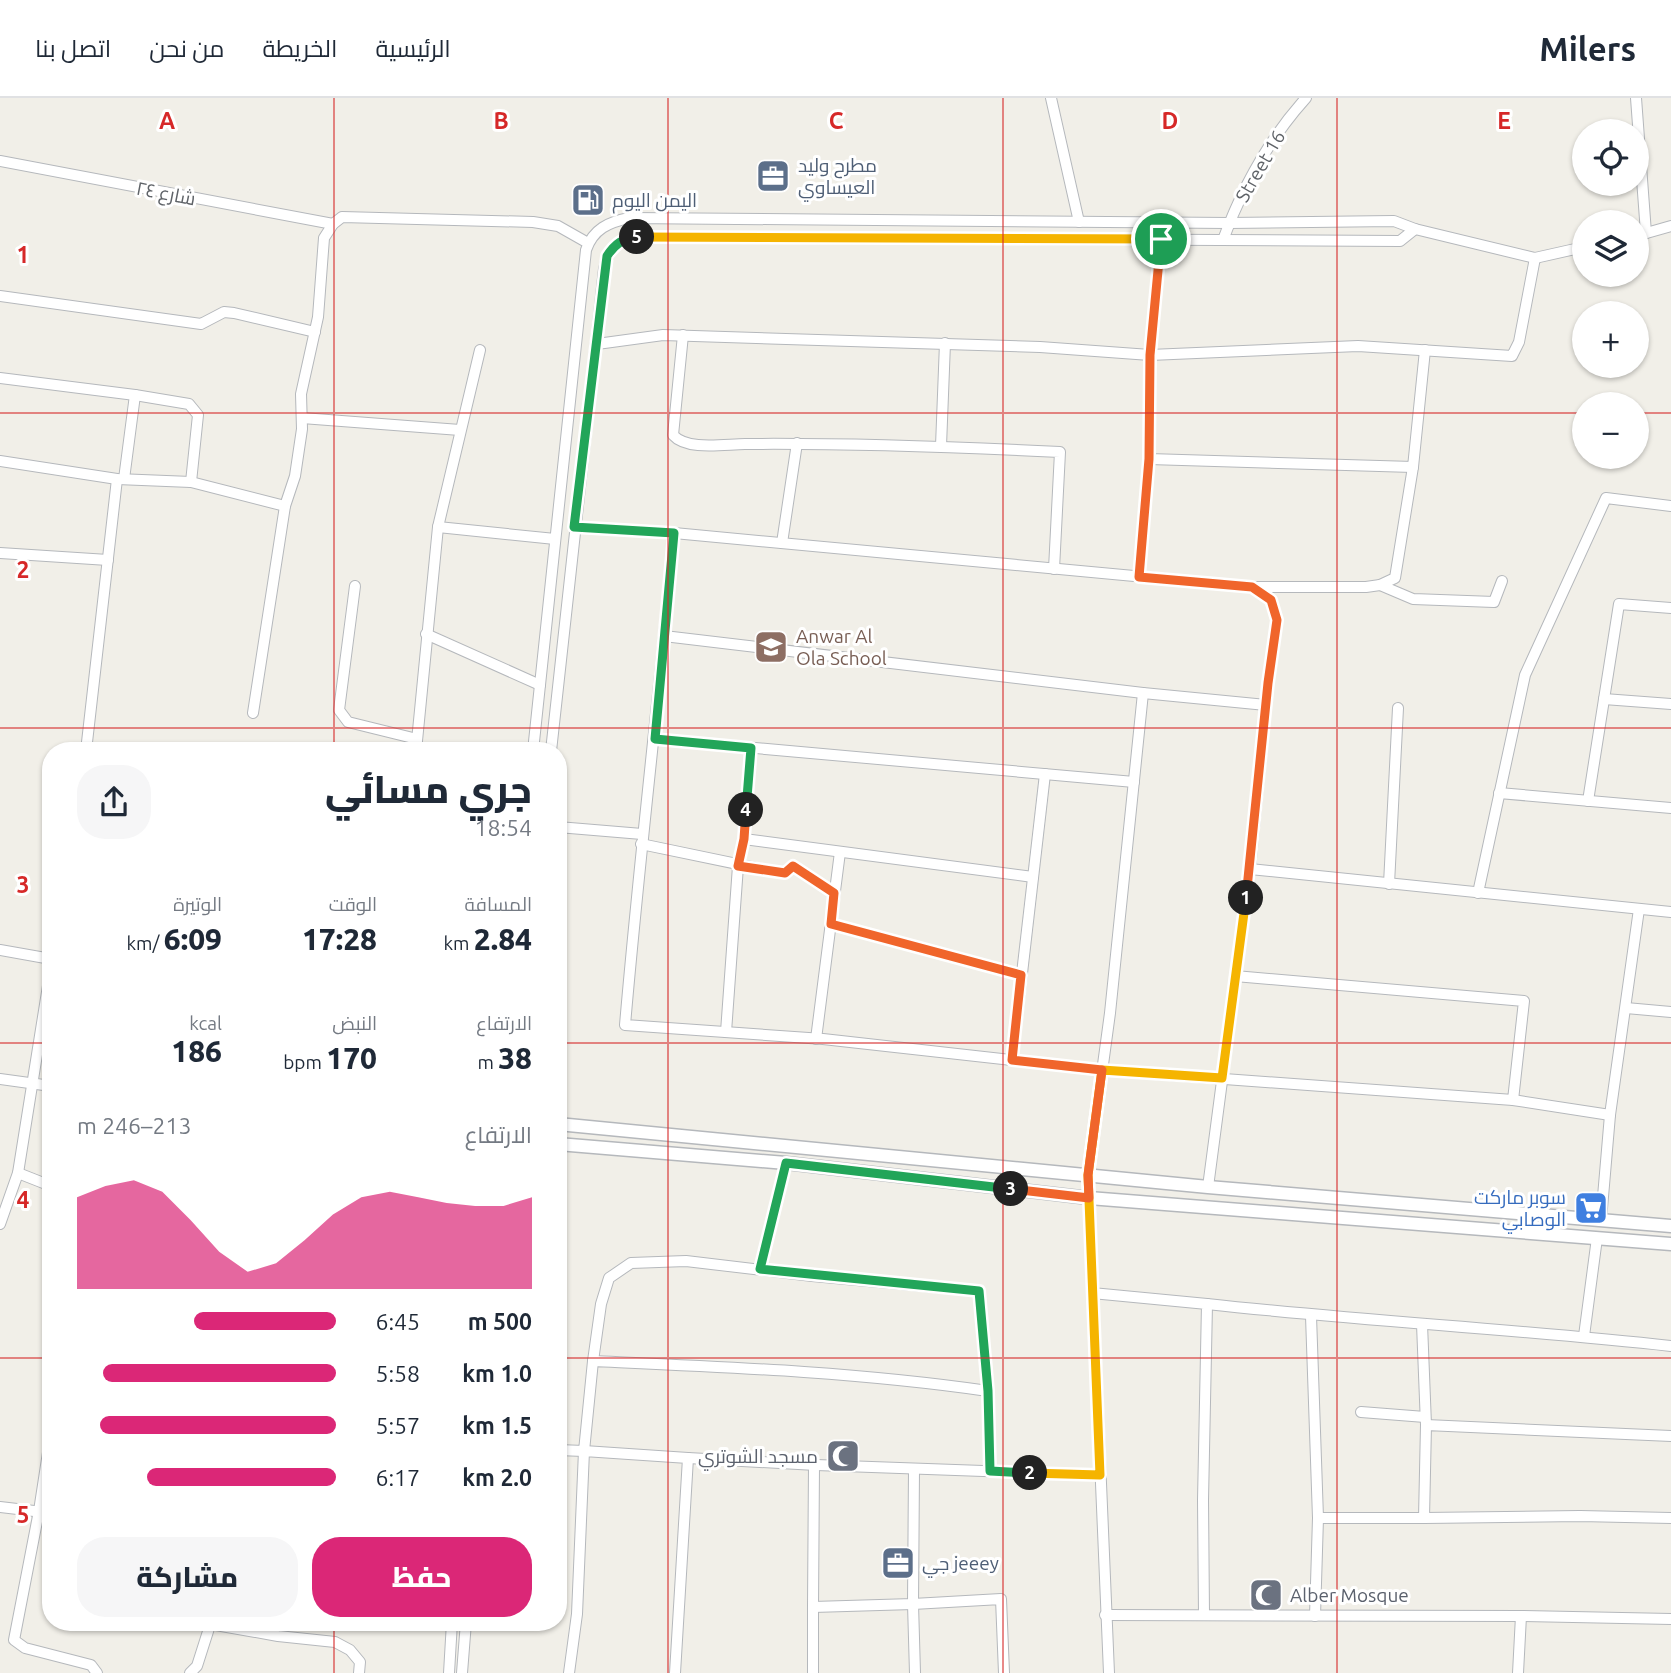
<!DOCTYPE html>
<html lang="ar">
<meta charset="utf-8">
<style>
body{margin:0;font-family:Ubuntu,Cairo,sans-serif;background:#f6f6f7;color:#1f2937;direction:rtl;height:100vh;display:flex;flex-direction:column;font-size:26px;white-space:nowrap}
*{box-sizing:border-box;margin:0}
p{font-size:23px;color:#747a83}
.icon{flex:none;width:38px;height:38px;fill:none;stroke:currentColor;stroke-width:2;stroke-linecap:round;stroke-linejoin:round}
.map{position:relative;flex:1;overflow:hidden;direction:ltr}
.details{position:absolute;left:42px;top:644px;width:525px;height:889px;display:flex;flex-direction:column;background:#fff;border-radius:28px;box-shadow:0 2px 5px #0004;direction:rtl}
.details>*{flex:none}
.fabs{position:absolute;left:1572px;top:21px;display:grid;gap:14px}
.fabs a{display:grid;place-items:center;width:77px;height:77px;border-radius:50%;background:#fff;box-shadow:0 2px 5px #0004;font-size:35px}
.pin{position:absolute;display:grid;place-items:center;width:60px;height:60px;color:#fff;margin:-30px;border:4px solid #fff;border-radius:50%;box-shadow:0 2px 7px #0007}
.km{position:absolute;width:35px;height:35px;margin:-18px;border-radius:50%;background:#222;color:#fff;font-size:19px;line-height:35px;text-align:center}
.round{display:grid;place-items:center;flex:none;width:74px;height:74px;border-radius:28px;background:#f6f6f7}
.overview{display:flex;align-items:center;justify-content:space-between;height:119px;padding:0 35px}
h1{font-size:38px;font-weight:800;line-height:52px}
.figures{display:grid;grid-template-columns:repeat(3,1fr);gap:10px;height:119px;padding:7px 35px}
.figures div{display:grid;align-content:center}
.figures b{font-size:30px;font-weight:800}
.figures small{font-size:19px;font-weight:400}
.figures p{font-size:19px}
.chart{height:196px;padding:14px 35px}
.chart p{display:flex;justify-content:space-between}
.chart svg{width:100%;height:126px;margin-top:7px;fill:#db2777;opacity:.7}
.button{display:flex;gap:14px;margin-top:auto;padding:14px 35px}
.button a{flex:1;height:80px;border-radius:28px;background:#db2777;color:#fff;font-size:28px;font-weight:800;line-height:80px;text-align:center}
.button a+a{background:#f6f6f7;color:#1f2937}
ul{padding:0 35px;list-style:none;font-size:23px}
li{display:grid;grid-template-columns:112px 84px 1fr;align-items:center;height:52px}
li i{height:18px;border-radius:9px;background:#db2777}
header{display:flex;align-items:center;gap:42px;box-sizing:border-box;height:98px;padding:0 35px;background:#fff;border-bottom:2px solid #e0e1e3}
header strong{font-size:33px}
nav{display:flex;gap:38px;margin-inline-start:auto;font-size:24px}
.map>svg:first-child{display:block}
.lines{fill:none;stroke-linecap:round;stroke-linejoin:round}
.minor-casing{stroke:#b5b8bc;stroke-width:12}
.tertiary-casing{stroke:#b5b8bc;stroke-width:15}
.minor{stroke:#fff;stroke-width:10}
.tertiary{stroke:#fff;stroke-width:12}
.split-1-casing{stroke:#fff;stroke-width:14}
.split-2-casing{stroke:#fff;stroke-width:14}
.split-3-casing{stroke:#fff;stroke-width:14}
.split-4-casing{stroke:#fff;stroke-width:14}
.split-5-casing{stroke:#fff;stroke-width:14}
.split-6-casing{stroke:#fff;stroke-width:14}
.split-1{stroke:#f0652b;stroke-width:9}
.split-2{stroke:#f5b400;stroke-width:9}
.split-3{stroke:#22a559;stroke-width:9}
.split-4{stroke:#f0652b;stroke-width:9}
.split-5{stroke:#22a559;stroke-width:9}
.split-6{stroke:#f5b400;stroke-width:9}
.grid{fill:none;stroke:#d62828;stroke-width:2;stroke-opacity:0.55}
.labels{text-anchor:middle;stroke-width:6;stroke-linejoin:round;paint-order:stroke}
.service-label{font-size:19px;fill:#4e5e75;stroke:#fff;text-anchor:start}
.street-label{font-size:19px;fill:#5f6368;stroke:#fff}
.education-label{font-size:19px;fill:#785e54;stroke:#fff;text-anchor:start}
.shop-label{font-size:19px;fill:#366cbe;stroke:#fff;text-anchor:end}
.worship-label{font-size:19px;fill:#5b616d;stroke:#fff;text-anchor:end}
.grid-label{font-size:23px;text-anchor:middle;font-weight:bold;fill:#d62828;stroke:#fff;stroke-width:6;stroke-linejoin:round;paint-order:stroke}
</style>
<header>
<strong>Milers</strong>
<nav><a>الرئيسية</a><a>الخريطة</a><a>من نحن</a><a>اتصل بنا</a></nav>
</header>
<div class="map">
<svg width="1671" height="1575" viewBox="0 0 1671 1575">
<rect width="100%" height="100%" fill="#f1efe8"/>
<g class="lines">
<defs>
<g id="minor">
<path d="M1051,0L1079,124"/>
<path d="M1636,0L1646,135"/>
<path d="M0,63L333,126"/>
<path d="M1636,138L1671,128"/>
<path d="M1161,141L1150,257L1358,248L1512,258L1519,244L1535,160"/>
<path d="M1223,142C1242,90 1269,41 1306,0"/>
<path d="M0,198L201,226L224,214L234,215L315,234"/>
<path d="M683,237L673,337C687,353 725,346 745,346C850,345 955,349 1060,354L1054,471"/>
<path d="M597,246L663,237L1040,249L1150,257L1149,361L1413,369L1425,252"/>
<path d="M0,280L135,297L189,306L198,317L191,384"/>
<path d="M302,320L460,332"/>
<path d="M941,348L945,245"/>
<path d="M0,363L117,381L191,384L285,408"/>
<path d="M124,381L135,297"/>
<path d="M438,429L555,441"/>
<path d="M574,429L674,435L1252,489L1271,502L1277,521L1268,585L1250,771L1208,1089"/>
<path d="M674,435C659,599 639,763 625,927L823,941L1102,972L1513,1002L1524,903L1235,878"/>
<path d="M782,445L797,345"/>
<path d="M0,455L108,462"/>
<path d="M1139,479L1149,361"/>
<path d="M1380,487L1413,501L1494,504L1502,483"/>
<path d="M355,488L339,612L348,624L417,641"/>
<path d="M1252,489H1366L1380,487L1395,480L1413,369"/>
<path d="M426,536L540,587"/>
<path d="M664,538L1143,595L1266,607"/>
<path d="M1604,601L1671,606"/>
<path d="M253,615L285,408L295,378L302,331L301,296L318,219L324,140L333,126L342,119L533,124L558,128L588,145"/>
<path d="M655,641L1134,684"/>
<path d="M86,653L117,381"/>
<path d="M416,653L438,429L480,252"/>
<path d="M533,653L586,152C593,131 609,124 629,120L1229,125L1394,123L1415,131L1535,160L1584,149"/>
<path d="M551,653L604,171C608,152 616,144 634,139L1400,143L1415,131"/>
<path d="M1499,695L1671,710"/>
<path d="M1588,703L1619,506L1671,510"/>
<path d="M558,729L642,736"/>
<path d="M744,741L751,650"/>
<path d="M641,746L776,774H785L793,768L834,795"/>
<path d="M1250,771L1671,814"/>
<path d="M1389,786L1398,610"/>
<path d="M1478,795L1525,577L1606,400L1671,408"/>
<path d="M831,826L1021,877"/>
<path d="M0,852L51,861"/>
<path d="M1626,910L1671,914"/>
<path d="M726,934L738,768L744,741L1033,779"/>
<path d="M816,941L840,754"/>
<path d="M1012,962L1045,676"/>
<path d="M0,981L51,988"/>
<path d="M1513,1002L1610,1017"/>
<path d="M18,1075L51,1088"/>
<path d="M1601,1122L1610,1017L1639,811"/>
<path d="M0,1126L18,1075L51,869"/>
<path d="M760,1171L786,1065"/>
<path d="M1092,1195L1207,1206L1203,1402L1204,1516"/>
<path d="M1207,1206C1361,1223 1517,1231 1671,1248"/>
<path d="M1311,1218L1318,1420"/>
<path d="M1422,1226L1426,1327"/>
<path d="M1584,1238L1597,1140"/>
<path d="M593,1263L601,1206L609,1180L631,1165L686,1163L812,1178L979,1193L988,1293"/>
<path d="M1361,1314L1425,1319"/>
<path d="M51,1335L39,1413L14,1542L25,1550L91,1567L97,1575"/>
<path d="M1671,1338L1426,1327L1424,1420L1580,1418L1671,1420"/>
<path d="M558,1352L584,1353L593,1263C725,1269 857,1274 988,1293L990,1373"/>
<path d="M688,1360L816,1367L1099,1377"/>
<path d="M814,1367L813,1509L913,1506L914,1371"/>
<path d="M0,1409L51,1415"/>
<path d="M1105,1517L1521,1518L1671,1521"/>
<path d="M1315,1518L1318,1420H1424"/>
<path d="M210,1526L278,1538L335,1544L350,1552L360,1564L359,1575"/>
<path d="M190,1575L197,1568L211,1524"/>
<path d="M449,1575L452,1524"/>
<path d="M462,1575L466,1524"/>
<path d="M569,1575L577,1516L584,1353L688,1360L675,1575"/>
<path d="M813,1575V1509"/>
<path d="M915,1575L913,1506L1001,1501L1004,1575"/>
<path d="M1109,1575L1088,1077L1110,915L1143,595"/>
<path d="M1518,1575L1521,1518"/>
</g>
<g id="tertiary">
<path d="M558,1026L1208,1089L1671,1128"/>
<path d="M558,1046L786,1065L1089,1100L1671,1146"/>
</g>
</defs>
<use href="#minor" class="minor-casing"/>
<use href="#tertiary" class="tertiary-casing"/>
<use href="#minor" class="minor"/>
<use href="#tertiary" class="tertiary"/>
</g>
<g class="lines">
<defs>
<path id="split-1" d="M1161,141L1150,257L1149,361L1139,479L1252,489L1271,502L1277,522L1268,585L1246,800"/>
<path id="split-2" d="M1030,1375L1100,1377L1088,1077L1102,972L1222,980L1246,800"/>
<path id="split-3" d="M1011,1091L786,1065L760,1171L979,1193L988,1293L990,1373L1030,1375"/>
<path id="split-4" d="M746,712L744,741L738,768L785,775L793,768L834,795L831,826L1021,877L1012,962L1102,972L1088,1077L1089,1100L1011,1091"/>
<path id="split-5" d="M637,139C623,140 615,146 607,158L574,429L674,435L655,641L751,650L746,712"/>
<path id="split-6" d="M637,139L1161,141"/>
</defs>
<use href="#split-1" class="split-1-casing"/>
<use href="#split-2" class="split-2-casing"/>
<use href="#split-3" class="split-3-casing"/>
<use href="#split-4" class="split-4-casing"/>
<use href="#split-5" class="split-5-casing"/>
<use href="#split-6" class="split-6-casing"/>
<use href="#split-1" class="split-1"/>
<use href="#split-2" class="split-2"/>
<use href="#split-3" class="split-3"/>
<use href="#split-4" class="split-4"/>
<use href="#split-5" class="split-5"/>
<use href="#split-6" class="split-6"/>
</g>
<path class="grid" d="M334,0V653M668,0V1575M1003,0V1575M1337,0V1575M0,315H1584M1636,315H1671M0,630H1671M0,945H51M558,945H1671M0,1260H51M558,1260H1671M334,1524V1575"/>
<defs>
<symbol id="office-square" viewBox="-11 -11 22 22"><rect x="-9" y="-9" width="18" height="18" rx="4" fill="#5c6f8a" stroke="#fff"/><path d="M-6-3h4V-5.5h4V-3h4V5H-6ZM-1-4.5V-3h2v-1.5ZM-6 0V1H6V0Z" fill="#fff"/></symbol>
<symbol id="fuel-square" viewBox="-11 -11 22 22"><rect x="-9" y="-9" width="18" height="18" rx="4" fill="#5c6f8a" stroke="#fff"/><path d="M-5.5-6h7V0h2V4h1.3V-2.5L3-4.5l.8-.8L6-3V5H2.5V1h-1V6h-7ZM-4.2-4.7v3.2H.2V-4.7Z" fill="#fff"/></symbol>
<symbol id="school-square" viewBox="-11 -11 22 22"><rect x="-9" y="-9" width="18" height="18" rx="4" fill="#8d6e63" stroke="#fff"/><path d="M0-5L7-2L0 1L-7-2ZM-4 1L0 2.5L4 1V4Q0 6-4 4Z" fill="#fff"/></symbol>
<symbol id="supermarket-square" viewBox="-11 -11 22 22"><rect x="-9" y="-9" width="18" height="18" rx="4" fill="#3f7fe0" stroke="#fff"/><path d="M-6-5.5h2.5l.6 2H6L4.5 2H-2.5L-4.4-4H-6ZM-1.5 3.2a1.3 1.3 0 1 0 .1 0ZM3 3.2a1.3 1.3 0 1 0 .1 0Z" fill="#fff"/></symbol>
<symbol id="mosque-square" viewBox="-11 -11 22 22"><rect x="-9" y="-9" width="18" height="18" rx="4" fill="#6b7280" stroke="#fff"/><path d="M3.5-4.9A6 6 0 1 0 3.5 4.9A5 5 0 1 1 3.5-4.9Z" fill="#fff"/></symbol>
</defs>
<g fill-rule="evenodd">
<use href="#office-square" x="754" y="59" width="38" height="38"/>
<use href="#fuel-square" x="569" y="83" width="38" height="38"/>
<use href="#school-square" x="752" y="530" width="38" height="38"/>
<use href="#supermarket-square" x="1572" y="1091" width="38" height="38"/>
<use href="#mosque-square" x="824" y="1339" width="38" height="38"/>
<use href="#office-square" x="879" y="1446" width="38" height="38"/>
<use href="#mosque-square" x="1247" y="1478" width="38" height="38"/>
</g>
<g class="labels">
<g class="service-label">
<text x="798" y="74">مطرح وليد<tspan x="798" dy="22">العيساوي</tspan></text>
<text x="612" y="109">اليمن اليوم</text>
<text x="922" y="1472">جي jeeey</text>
</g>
<g class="street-label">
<text transform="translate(1260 68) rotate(-60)" y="7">Street 16</text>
<text transform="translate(166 95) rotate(11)" y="7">شارع ٢٤</text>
</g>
<g class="education-label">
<text x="796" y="545">Anwar Al<tspan x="796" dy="22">Ola School</tspan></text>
</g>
<g class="shop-label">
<text x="1566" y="1106">سوبر ماركت<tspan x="1566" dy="22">الوصابي</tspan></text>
</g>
<g class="worship-label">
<text x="818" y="1365">مسجد الشوتري</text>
<text x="1290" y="1504" text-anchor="start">Alber Mosque</text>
</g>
</g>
<g class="grid-label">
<text x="167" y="31">A</text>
<text x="501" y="31">B</text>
<text x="836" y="31">C</text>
<text x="1170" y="31">D</text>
<text x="1504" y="31">E</text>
<text x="23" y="165">1</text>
<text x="23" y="480">2</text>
<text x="23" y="795">3</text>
<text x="23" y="1110">4</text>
<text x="23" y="1425">5</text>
</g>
</svg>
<div class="fabs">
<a><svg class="icon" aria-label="locate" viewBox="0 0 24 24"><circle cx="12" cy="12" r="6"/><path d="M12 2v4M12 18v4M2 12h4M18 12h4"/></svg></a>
<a><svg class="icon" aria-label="layers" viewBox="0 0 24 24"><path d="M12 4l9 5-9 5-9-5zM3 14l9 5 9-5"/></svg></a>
<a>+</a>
<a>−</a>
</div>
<div class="pin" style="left:1161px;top:141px;background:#1e9e55"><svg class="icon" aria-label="arrive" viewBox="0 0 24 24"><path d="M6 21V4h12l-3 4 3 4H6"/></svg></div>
<b class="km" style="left:1246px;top:800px">1</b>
<b class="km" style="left:1030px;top:1375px">2</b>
<b class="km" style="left:1011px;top:1091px">3</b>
<b class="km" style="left:746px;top:712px">4</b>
<b class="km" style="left:637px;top:139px">5</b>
<section class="details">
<div class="overview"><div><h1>جري مسائي</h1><p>18:54</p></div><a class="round"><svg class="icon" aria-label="share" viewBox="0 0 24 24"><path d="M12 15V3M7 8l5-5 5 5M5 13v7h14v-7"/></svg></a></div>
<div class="figures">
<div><p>المسافة</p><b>2.84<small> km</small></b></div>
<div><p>الوقت</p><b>17:28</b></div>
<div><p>الوتيرة</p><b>6:09<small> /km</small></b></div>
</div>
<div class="figures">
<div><p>الارتفاع</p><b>38<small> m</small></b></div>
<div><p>النبض</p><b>170<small> bpm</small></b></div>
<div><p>kcal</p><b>186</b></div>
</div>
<div class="chart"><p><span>الارتفاع</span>213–246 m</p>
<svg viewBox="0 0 160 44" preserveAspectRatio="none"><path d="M0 44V12L10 8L20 6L30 10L40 20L50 31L60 38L70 35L80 27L90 18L100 12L110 10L120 12L130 14L140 15L150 15L160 12V44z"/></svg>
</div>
<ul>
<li><b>500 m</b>6:45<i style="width:55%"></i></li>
<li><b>1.0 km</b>5:58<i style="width:90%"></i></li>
<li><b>1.5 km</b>5:57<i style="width:91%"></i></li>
<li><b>2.0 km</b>6:17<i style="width:73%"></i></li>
</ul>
<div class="button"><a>حفظ</a><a>مشاركة</a></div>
</section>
</div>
